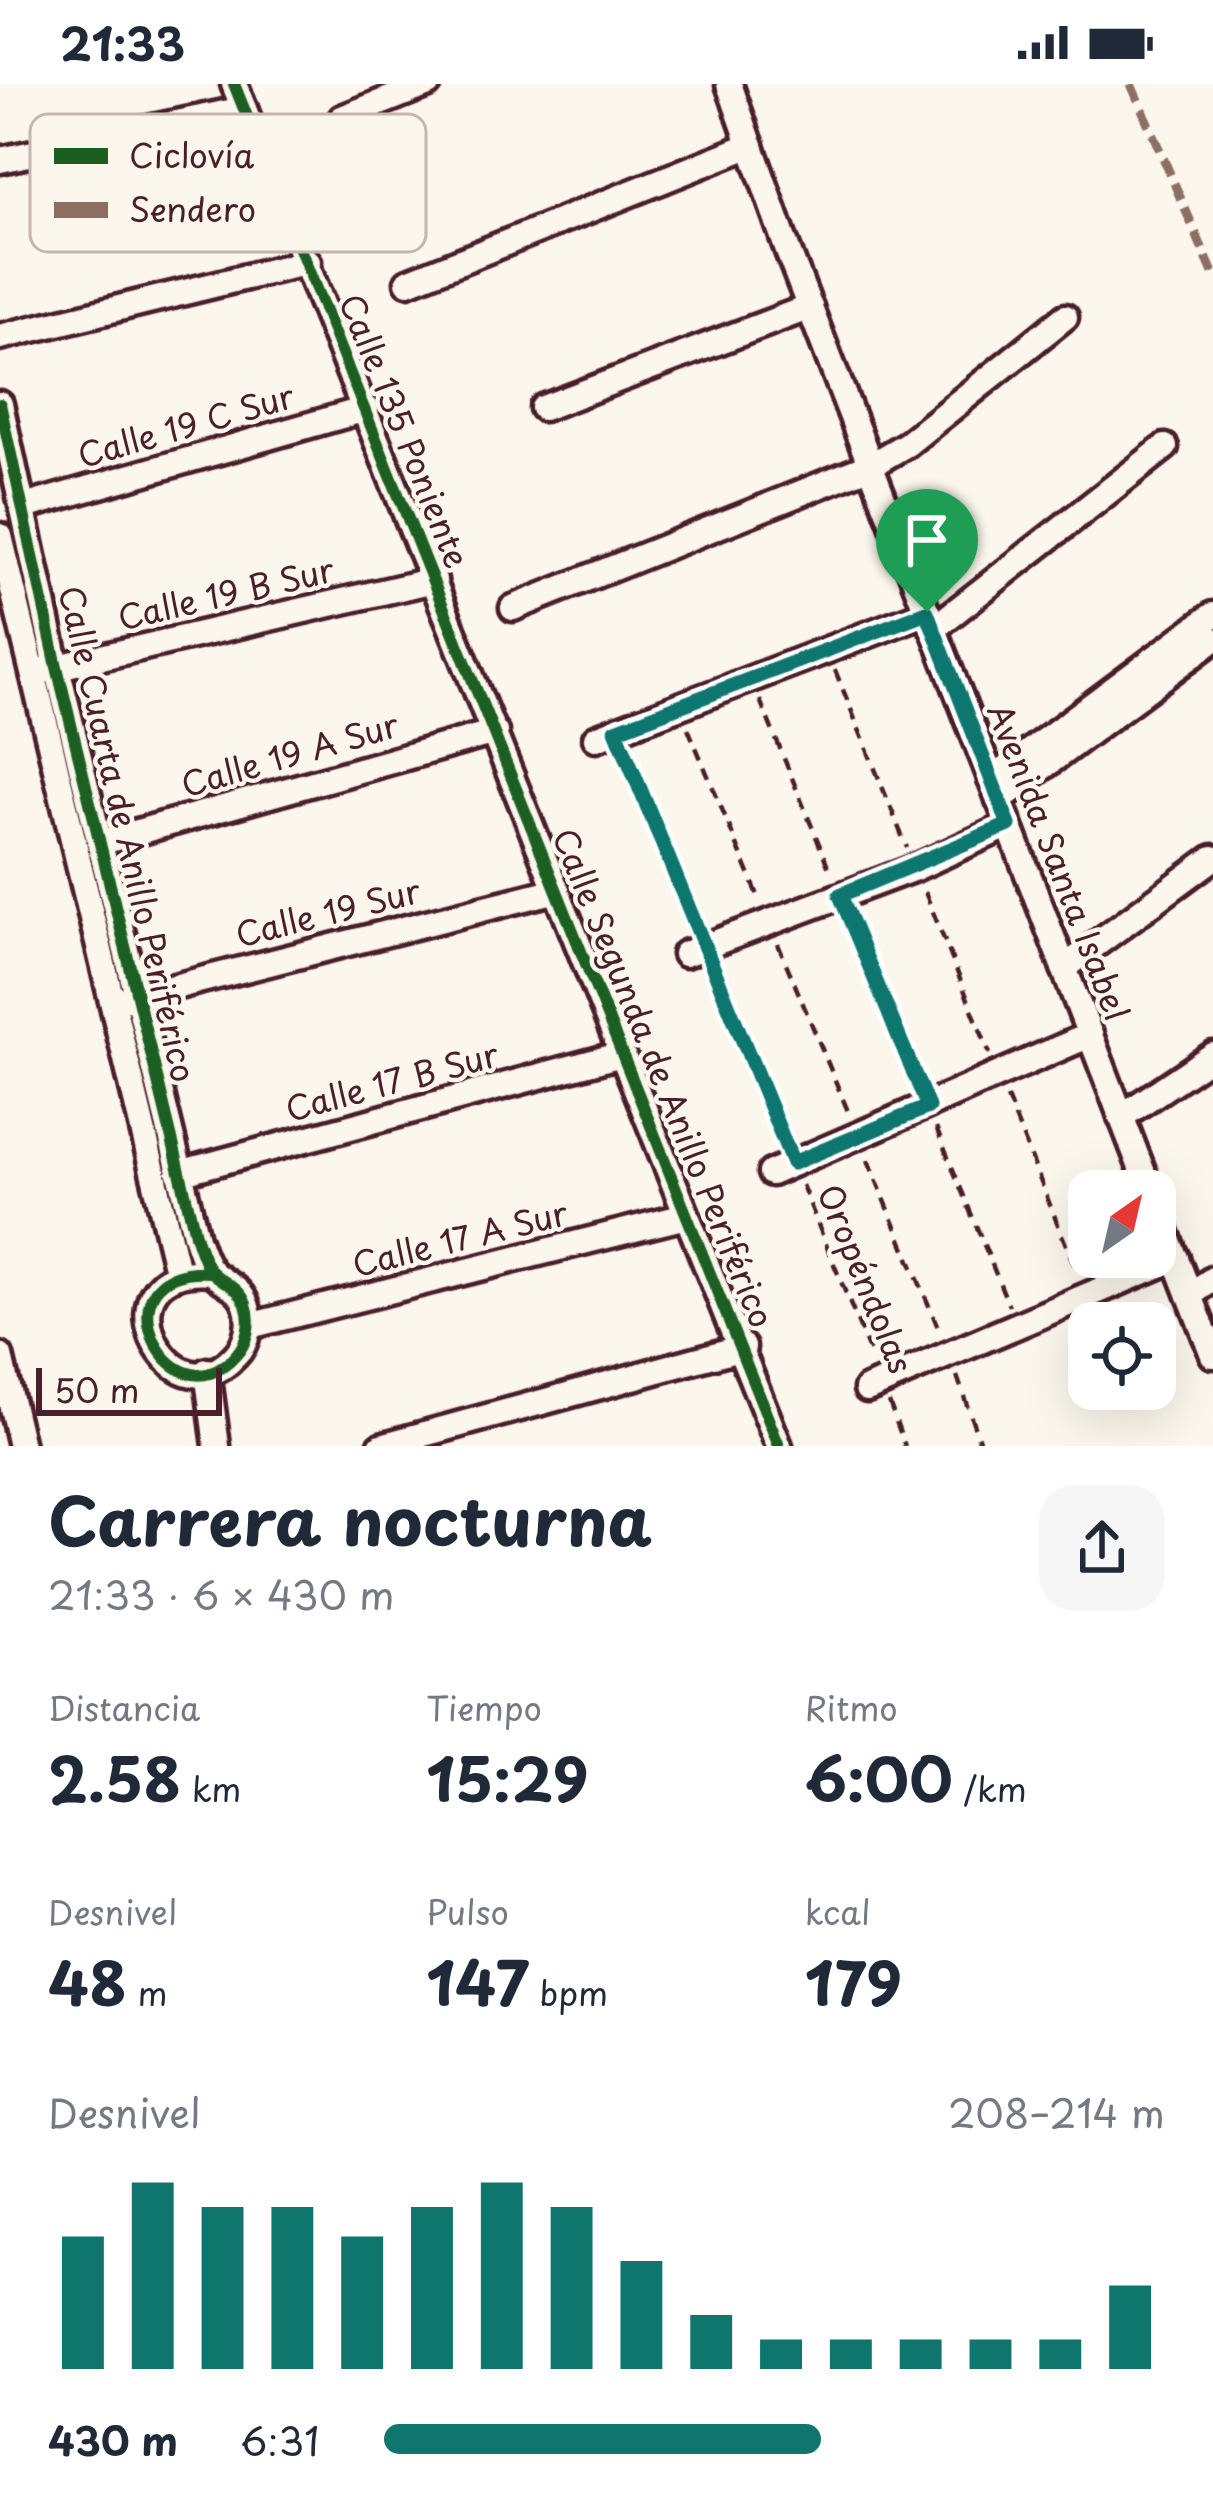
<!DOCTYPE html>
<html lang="es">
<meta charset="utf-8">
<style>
body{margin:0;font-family:"Playpen Sans",sans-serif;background:#f6f6f7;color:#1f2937;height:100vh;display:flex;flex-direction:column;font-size:45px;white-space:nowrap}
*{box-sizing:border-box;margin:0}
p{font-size:39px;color:#747a83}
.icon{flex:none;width:66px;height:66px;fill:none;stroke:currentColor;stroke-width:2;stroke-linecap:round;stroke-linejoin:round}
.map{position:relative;height:1362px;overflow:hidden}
.panel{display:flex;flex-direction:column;background:#fff;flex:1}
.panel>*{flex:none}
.needle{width:78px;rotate:34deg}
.fabs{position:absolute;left:1068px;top:1086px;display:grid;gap:24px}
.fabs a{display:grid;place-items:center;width:108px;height:108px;border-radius:24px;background:#fff;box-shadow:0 12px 48px #0002;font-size:60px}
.scale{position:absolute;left:36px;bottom:30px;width:186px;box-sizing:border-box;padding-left:12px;border:6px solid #4a1f2b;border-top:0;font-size:33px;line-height:42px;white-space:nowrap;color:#4a1f2b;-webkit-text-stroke:9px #fbf7ec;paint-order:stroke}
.pin{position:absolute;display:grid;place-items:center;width:102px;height:102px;color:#fff;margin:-123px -51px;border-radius:50% 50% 50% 0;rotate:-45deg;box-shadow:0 0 12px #0007}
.pin .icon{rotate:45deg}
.round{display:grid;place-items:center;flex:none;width:126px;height:126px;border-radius:36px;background:#f6f6f7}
.overview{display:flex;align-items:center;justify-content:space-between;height:204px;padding:0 48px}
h1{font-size:66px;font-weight:700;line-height:90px}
.stats{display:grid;grid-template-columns:repeat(3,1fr);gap:18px;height:204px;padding:12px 48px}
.stats div{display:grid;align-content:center}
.stats b{font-size:60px;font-weight:700}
.stats small{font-size:33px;font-weight:400}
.stats p{font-size:33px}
.chart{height:336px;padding:24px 48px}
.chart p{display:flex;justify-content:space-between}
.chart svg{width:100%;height:216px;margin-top:12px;stroke:#0f766e;stroke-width:6}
ul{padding:0 48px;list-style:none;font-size:39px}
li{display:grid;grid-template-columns:192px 144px 1fr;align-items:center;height:90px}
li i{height:30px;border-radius:15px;background:#0f766e}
.status{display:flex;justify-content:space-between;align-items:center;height:84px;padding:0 60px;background:#fff;direction:ltr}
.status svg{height:33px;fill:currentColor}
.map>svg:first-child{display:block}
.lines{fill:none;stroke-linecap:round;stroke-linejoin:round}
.minor-casing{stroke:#4a1f2b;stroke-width:33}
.path{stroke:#4a1f2b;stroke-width:4.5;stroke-dasharray:12 9;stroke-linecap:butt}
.minor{stroke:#fbf7ec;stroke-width:24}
.quiet{stroke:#8d6e63;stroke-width:9;stroke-dasharray:18 9;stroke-linecap:butt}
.cycleway-casing{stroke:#fbf7ec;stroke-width:20}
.cycleway{stroke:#1b5e20;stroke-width:12}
.route-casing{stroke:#fff;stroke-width:24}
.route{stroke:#0f766e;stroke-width:15}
.labels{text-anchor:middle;stroke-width:9;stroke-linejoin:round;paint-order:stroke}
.street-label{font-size:33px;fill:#4a1f2b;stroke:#fbf7ec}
.key{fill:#fbf7ec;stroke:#c6b6b2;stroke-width:3}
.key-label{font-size:33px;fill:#4a1f2b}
</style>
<div class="status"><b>21:33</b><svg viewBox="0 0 49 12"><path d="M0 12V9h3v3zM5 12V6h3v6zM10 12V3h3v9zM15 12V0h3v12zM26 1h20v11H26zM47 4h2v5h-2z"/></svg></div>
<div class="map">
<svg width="1213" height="1362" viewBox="0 0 1213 1362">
<rect width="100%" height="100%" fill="#fbf7ec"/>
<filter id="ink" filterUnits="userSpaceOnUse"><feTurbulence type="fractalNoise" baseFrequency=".00833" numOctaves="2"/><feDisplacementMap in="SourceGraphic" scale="24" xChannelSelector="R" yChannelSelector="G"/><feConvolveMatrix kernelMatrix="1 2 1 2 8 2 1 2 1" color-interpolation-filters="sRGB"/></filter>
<g filter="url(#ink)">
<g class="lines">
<defs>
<g id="minor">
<path d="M234,0L779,1362"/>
<path d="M729,0L788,167L1150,1107"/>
<path d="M342,34L428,0"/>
<path d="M0,76L244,25"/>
<path d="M408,198L751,61"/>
<path d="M0,253L308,178"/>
<path d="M0,320L57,583L196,1154C200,1165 204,1180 212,1188C224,1200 239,1202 246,1220C252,1237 248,1259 235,1272C169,1345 90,1179 212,1188"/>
<path d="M543,324L810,223"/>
<path d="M24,423L366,325"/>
<path d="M0,452L178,1191"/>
<path d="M513,524L871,381L907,360L1065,233"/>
<path d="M933,545L1165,363"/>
<path d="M45,586L434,496"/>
<path d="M596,654L927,528"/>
<path d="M991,696L1213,531"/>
<path d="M999,716L1213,556"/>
<path d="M102,758L495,648"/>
<path d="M685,870L915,784L1009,741"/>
<path d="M1064,884L1213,774"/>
<path d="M123,916L557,806"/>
<path d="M1121,1033L1213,971"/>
<path d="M179,1089L622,970"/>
<path d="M771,1089L1090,951"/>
<path d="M1155,1121L1213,1271"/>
<path d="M1190,1211L1213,1195"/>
<path d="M249,1242L686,1132"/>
<path d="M0,1272L21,1362"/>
<path d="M207,1287L217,1362"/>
<path d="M867,1305L1176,1174"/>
<path d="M381,1362L743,1263"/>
</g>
</defs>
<use href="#minor" class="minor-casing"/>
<g class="path">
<path d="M835,586L907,764"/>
<path d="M760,616L831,789"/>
<path d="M688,644L760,816"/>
<path d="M625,668L698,840"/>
<path d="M925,808L990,970"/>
<path d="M849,833L918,1000"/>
<path d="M778,860L850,1032"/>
<path d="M716,884L784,1057"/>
<path d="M1007,1014L1077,1188"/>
<path d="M936,1044L1009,1222"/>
<path d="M868,1076L940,1248"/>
<path d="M802,1101L872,1274"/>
<path d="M957,1292L981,1362"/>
<path d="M889,1318L905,1362"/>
</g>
<use href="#minor" class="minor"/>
<path class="quiet" d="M1131,0L1213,189"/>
<defs>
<g id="cycleway">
<path d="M234,0L779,1362"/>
<path d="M0,320L57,583L196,1154C200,1165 204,1180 212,1188C224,1200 239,1202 246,1220C252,1237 248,1259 235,1272C169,1345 90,1179 212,1188"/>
</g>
</defs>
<use href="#cycleway" class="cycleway-casing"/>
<use href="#cycleway" class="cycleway"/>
</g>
</g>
<g class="lines" filter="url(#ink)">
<defs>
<path id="route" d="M927,528L1009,741L840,811L928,1023L793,1079L616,646Z"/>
</defs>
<use href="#route" class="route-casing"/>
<use href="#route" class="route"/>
</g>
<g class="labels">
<g class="street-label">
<text transform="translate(186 342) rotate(-16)" y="12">Calle 19 C Sur</text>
<text transform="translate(404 347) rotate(68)" y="12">Calle 135 Poniente</text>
<text transform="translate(226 510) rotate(-13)" y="12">Calle 19 B Sur</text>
<text transform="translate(290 671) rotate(-16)" y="12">Calle 19 A Sur</text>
<text transform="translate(127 750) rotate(77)" y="12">Calle Cuarta de Anillo Periférico</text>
<text transform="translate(1058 778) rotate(69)" y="12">Avenida Santa Isabel</text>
<text transform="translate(328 829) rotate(-14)" y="12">Calle 19 Sur</text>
<text transform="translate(663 994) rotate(68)" y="12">Calle Segunda de Anillo Periférico</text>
<text transform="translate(392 998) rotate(-15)" y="12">Calle 17 B Sur</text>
<text transform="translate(460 1155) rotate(-14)" y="12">Calle 17 A Sur</text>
<text transform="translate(865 1195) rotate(68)" y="12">Oropéndolas</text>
</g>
</g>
<rect x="30" y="30" width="396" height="138" rx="18" class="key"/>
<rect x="54" y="64" width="54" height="16" fill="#1b5e20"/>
<rect x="54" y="118" width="54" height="16" fill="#8d6e63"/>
<g class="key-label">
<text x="129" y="84">Ciclovía</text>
<text x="129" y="138">Sendero</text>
</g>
</svg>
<div class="fabs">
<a><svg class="needle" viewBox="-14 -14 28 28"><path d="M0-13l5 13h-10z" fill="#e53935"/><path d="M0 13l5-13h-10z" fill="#747a83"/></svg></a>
<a><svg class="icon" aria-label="locate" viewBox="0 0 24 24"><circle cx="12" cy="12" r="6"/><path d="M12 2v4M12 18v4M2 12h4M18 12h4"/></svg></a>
</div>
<div class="scale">50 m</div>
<div class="pin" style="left:927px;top:528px;background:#1e9e55"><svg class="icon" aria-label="arrive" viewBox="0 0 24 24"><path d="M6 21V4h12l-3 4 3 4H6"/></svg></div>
</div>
<section class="panel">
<div class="overview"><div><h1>Carrera nocturna</h1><p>21:33 · 6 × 430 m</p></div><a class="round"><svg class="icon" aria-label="share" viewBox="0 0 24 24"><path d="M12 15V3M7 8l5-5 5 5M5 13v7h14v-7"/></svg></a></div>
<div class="stats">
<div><p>Distancia</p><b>2.58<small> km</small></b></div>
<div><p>Tiempo</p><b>15:29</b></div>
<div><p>Ritmo</p><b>6:00<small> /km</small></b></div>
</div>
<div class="stats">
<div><p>Desnivel</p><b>48<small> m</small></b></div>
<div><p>Pulso</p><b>147<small> bpm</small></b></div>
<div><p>kcal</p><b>179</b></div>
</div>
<div class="chart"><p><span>Desnivel</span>208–214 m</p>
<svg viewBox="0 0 160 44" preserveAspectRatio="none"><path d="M5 44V17M15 44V6M25 44V11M35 44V11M45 44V17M55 44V11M65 44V6M75 44V11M85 44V22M95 44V33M105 44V38M115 44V38M125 44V38M135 44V38M145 44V38M155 44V27"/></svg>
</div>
<ul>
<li><b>430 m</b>6:31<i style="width:56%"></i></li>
</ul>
</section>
